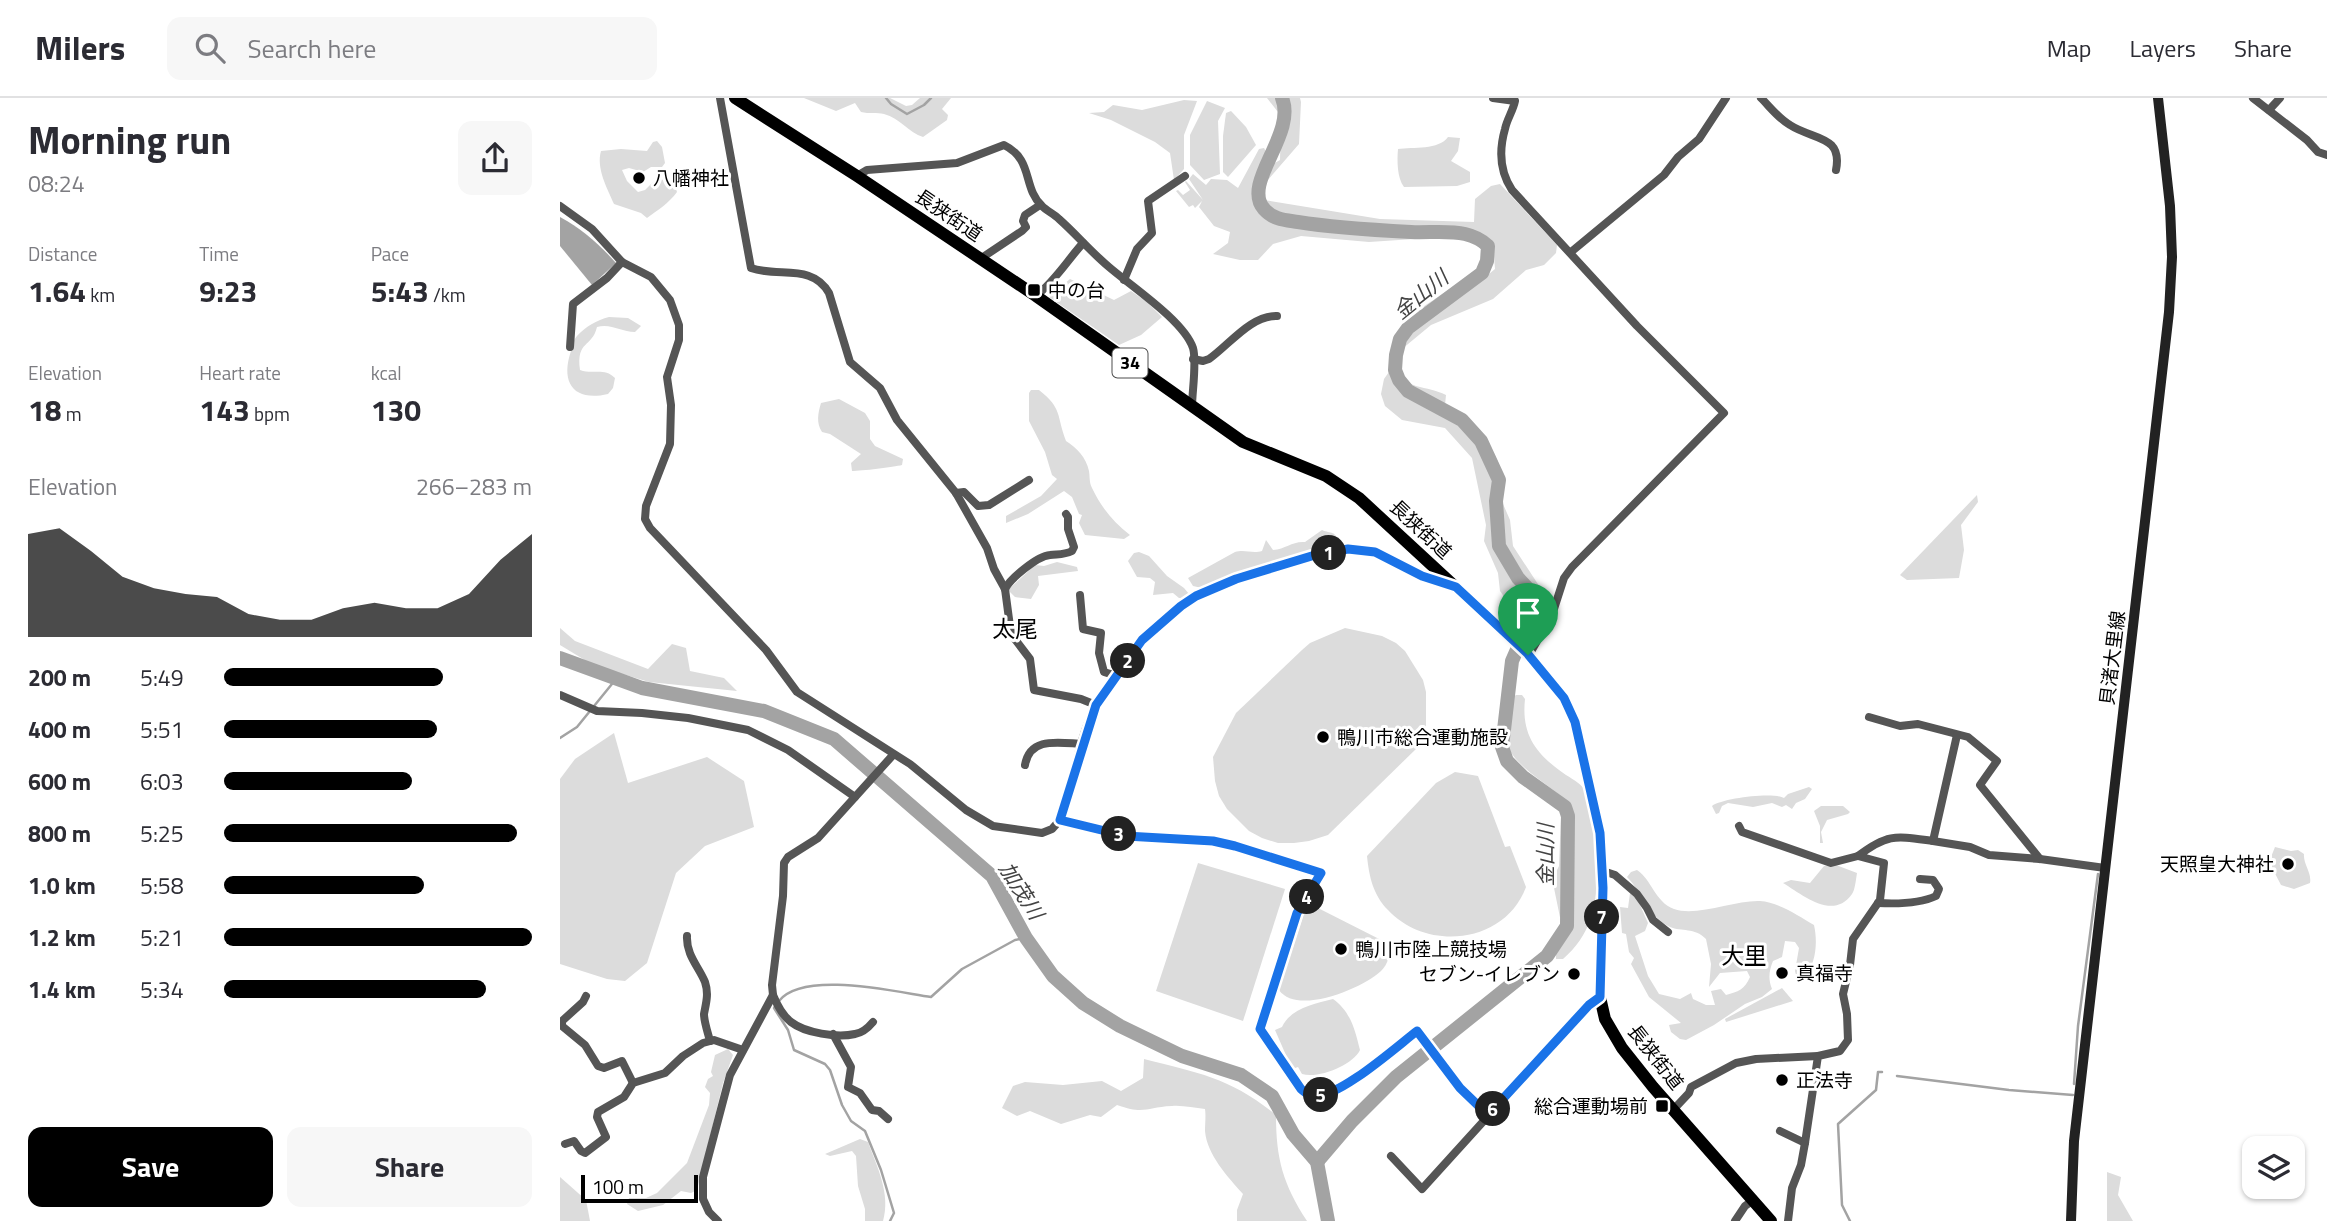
<!DOCTYPE html>
<meta charset="utf-8">
<style>
body{margin:0;font-family:"Titillium Web","Noto Sans JP",sans-serif;background:#f7f7f7;color:#2b2b33;height:100vh;display:flex;flex-direction:column;font-size:26px;white-space:nowrap}
*{box-sizing:border-box;margin:0}
p{font-size:23px;color:#7c7c81}
.icon{flex:none;width:38px;height:38px;fill:none;stroke:currentColor;stroke-width:2;stroke-linecap:round;stroke-linejoin:round}
.map{position:relative;flex:1;overflow:hidden}
.sheet{display:flex;flex-direction:column;background:#fff;width:560px}
.sheet>*{flex:none}
.fabs{position:absolute;left:1682px;top:1038px;display:grid;gap:14px}
.fabs a{display:grid;place-items:center;width:63px;height:63px;border-radius:14px;background:#fff;box-shadow:0 2px 5px #0004;font-size:35px}
.scale{position:absolute;left:21px;bottom:18px;width:117px;box-sizing:border-box;padding-left:7px;border:4px solid #000;border-top:0;font-size:19px;line-height:24px;white-space:nowrap;color:#000;-webkit-text-stroke:5px #fff;paint-order:stroke}
.pin{position:absolute;display:grid;place-items:center;width:60px;height:60px;color:#fff;margin:-72px -30px;border-radius:50% 50% 50% 0;rotate:-45deg;box-shadow:0 0 7px #0007}
.pin .icon{rotate:45deg}
.km{position:absolute;width:35px;height:35px;margin:-18px;border-radius:50%;background:#222;color:#fff;font-size:19px;line-height:35px;text-align:center}
.round{display:grid;place-items:center;flex:none;width:74px;height:74px;border-radius:14px;background:#f7f7f7}
.head{display:flex;align-items:center;justify-content:space-between;height:119px;padding:0 28px}
h1{font-size:38px;font-weight:700;line-height:52px}
.figures{display:grid;grid-template-columns:repeat(3,1fr);gap:10px;height:119px;padding:7px 28px}
.figures div{display:grid;align-content:center}
.figures b{font-size:30px;font-weight:700}
.figures small{font-size:19px;font-weight:400}
.figures p{font-size:19px}
.chart{height:196px;padding:14px 28px}
.chart p{display:flex;justify-content:space-between}
.chart svg{width:100%;height:126px;margin-top:7px;fill:#000;opacity:.7}
.cta{display:flex;gap:14px;margin-top:auto;padding:14px 28px}
.cta a{flex:1;height:80px;border-radius:14px;background:#000;color:#fff;font-size:28px;font-weight:700;line-height:80px;text-align:center}
.cta a+a{background:#f7f7f7;color:#2b2b33}
ul{padding:0 28px;list-style:none;font-size:23px}
li{display:grid;grid-template-columns:112px 84px 1fr;align-items:center;height:52px}
li i{height:18px;border-radius:9px;background:#000}
header{display:flex;align-items:center;gap:42px;box-sizing:border-box;height:98px;padding:0 35px;background:#fff;border-bottom:2px solid #e1e1e2}
header strong{font-size:33px}
nav{display:flex;gap:38px;margin-inline-start:auto;font-size:24px}
.search{width:490px;height:63px;background:#f7f7f7;display:flex;align-items:center;gap:18px;box-sizing:border-box;padding:0 24px;border-radius:14px;color:#7c7c81;font-size:26px}
main{display:flex;flex:1;min-height:0}
.map>svg:first-child{display:block}
.green{fill:#dcdcdc}
.water{fill:#a3a3a3}
.lines{fill:none;stroke-linecap:round;stroke-linejoin:round}
.stream{stroke:#a3a3a3;stroke-width:2.5}
.river{stroke:#a3a3a3;stroke-width:14}
.street{stroke:#555;stroke-width:8}
.secondary{stroke:#222;stroke-width:10}
.primary{stroke:#000;stroke-width:12}
.route-casing{stroke:#fff;stroke-width:14}
.route{stroke:#1a73e8;stroke-width:9}
.poi-dot{fill:#000;stroke:#fff;stroke-width:2.5}
.labels{text-anchor:middle;stroke-width:6;stroke-linejoin:round;paint-order:stroke}
.shield{fill:#fff;stroke:#4c4c4c;stroke-width:2}
.shield-label{font-size:18px;font-weight:bold;fill:#000}
.poi-label{font-size:19px;fill:#000;stroke:#fff;text-anchor:start}
.street-label{font-size:19px;fill:#000;stroke:#fff}
.water-label{font-size:21px;font-style:italic;fill:#444;stroke:#fff}
.quarter-label{font-size:23px;fill:#000;stroke:#fff}
</style>
<header>
<strong>Milers</strong>
<div class="search"><svg class="icon" aria-label="search" viewBox="0 0 24 24"><circle cx="10" cy="10" r="6"/><path d="M15 15l6 6"/></svg>Search here</div>
<nav><a>Map</a><a>Layers</a><a>Share</a></nav>
</header>
<main>
<section class="sheet">
<div class="head"><div><h1>Morning run</h1><p>08:24</p></div><a class="round"><svg class="icon" aria-label="share" viewBox="0 0 24 24"><path d="M12 15V3M7 8l5-5 5 5M5 13v7h14v-7"/></svg></a></div>
<div class="figures">
<div><p>Distance</p><b>1.64<small> km</small></b></div>
<div><p>Time</p><b>9:23</b></div>
<div><p>Pace</p><b>5:43<small> /km</small></b></div>
</div>
<div class="figures">
<div><p>Elevation</p><b>18<small> m</small></b></div>
<div><p>Heart rate</p><b>143<small> bpm</small></b></div>
<div><p>kcal</p><b>130</b></div>
</div>
<div class="chart"><p><span>Elevation</span>266–283 m</p>
<svg viewBox="0 0 160 44" preserveAspectRatio="none"><path d="M0 44V8L10 6L20 14L30 23L40 27L50 29L60 30L70 36L80 38L90 38L100 34L110 32L120 34L130 34L140 29L150 17L160 8V44z"/></svg>
</div>
<ul>
<li><b>200 m</b>5:49<i style="width:71%"></i></li>
<li><b>400 m</b>5:51<i style="width:69%"></i></li>
<li><b>600 m</b>6:03<i style="width:61%"></i></li>
<li><b>800 m</b>5:25<i style="width:95%"></i></li>
<li><b>1.0 km</b>5:58<i style="width:65%"></i></li>
<li><b>1.2 km</b>5:21<i style="width:100%"></i></li>
<li><b>1.4 km</b>5:34<i style="width:85%"></i></li>
</ul>
<div class="cta"><a>Save</a><a>Share</a></div>
</section>
<div class="map">
<svg width="1767" height="1123" viewBox="0 0 1767 1123">
<rect width="100%" height="100%" fill="#fff"/>
<g class="green">
<path d="M244,0H330L346,8L352,7L360,0H391L382,11L388,17L387,22L363,39C349,35 340,20 324,16C317,14 309,16 301,14L295,5L276,13Z"/>
<path d="M707,0H740L741,4L739,46L701,90L704,102L820,121L914,124L915,101L931,88L940,86L997,147L996,155L984,167L966,172L933,201L871,227L842,251L838,235L848,219L891,190L918,185L935,171L934,158L899,138L809,144L741,138L713,146L698,162H680L653,156L668,145L670,134L654,128L639,109L642,103L635,110L633,107L629,109L616,93L618,92L623,97L630,92L625,84L626,83L643,102L629,81L633,76L646,87L651,81L667,82L678,90L699,51L704,50L713,66L720,62L721,18Z"/>
<path d="M624,2L637,3L624,37V71L614,82L610,55L595,44L551,22L529,15L544,14L553,7L582,12Z"/>
<path d="M647,3L665,10L658,23L660,76L644,82L630,67V37Z"/>
<path d="M671,13L686,29L696,47L668,79L663,74V38L666,15Z"/>
<path d="M888,39L900,40L898,53L891,63L910,74V84L897,88L844,89C837,80 837,62 838,51C853,49 879,52 888,39Z"/>
<path d="M97,43L102,49L105,65L102,69H91L83,74L69,70L62,72L67,83L78,94L85,92L97,80L114,85L117,94C109,105 98,112 87,120L81,115L54,106C47,90 36,70 41,53L61,51L87,53L93,44Z"/>
<path d="M510,181L554,202L571,193L587,204L602,219L581,237L559,247L489,199Z"/>
<path d="M49,219L68,220L81,228L75,234C61,234 51,225 37,229C32,250 16,242 20,272C33,277 44,269 55,280L53,290L48,296C14,304 0,285 11,253C12,249 13,242 17,238C25,229 37,222 49,219Z"/>
<path d="M831,271C841,276 846,285 856,288C867,291 876,292 886,297L885,307C917,330 938,347 944,387L934,392L930,398L940,399L950,422L953,448L987,500L988,509L975,531L970,532L959,525L961,509L945,500L940,493L938,475L924,443L926,427L912,360L885,330L842,322L825,308L821,296L824,281Z"/>
<path d="M471,292H479C503,311 496,317 506,343C517,350 526,359 529,373C530,379 529,384 532,390C541,409 553,424 570,437L564,441L525,437L519,425L522,417L519,416L512,399L504,393L468,416L446,425V418L481,398L497,381L492,377L485,354L469,323V295Z"/>
<path d="M279,301L305,315L310,323V341L315,348L343,361L342,367C334,369 301,373 292,373L291,365L301,356L270,336L262,334C256,325 258,315 261,305Z"/>
<path d="M1417,397L1418,404L1401,427L1404,452L1399,480L1347,482L1340,477Z"/>
<path d="M762,432C771,436 776,432 778,445L775,449C729,455 685,472 642,490L633,488L628,480L675,454C685,451 692,456 702,453L706,442L713,452C726,451 732,443 745,444Z"/>
<path d="M579,454L589,458L607,478L624,490L629,496L625,500H619L613,495L593,497L595,484L590,480L577,479L568,463L574,455Z"/>
<path d="M497,464L517,469L518,473L478,478L479,487L471,501L455,499L448,492L475,467L484,468Z"/>
<path d="M0,530L15,543L88,571L112,546L126,550L130,573L164,580L177,593L89,584L33,567L0,547Z"/>
<path d="M785,530L822,538L836,545L845,553L863,582L866,594V629L858,649L768,737L749,743L734,745H718L702,740L689,733L667,711L659,698L655,683L653,659L676,615L742,552L750,545Z"/>
<path d="M956,597H962L965,601C961,638 977,657 1006,677C1014,682 1022,686 1026,694C1033,708 1033,726 1035,742C1039,788 1040,829 1003,861H996V854L1004,839L994,790V778L999,768L1001,716L1012,708C995,689 949,667 947,643C945,628 954,614 953,599Z"/>
<path d="M54,635L68,685L147,659L184,683L194,729L145,748L116,775L87,865L65,883L47,881L0,866V681L15,661Z"/>
<path d="M895,674L918,678L945,749L950,748L966,789C945,846 867,854 828,812C813,797 809,778 807,758L876,685Z"/>
<path d="M1249,689L1252,691L1245,701L1236,705L1232,711L1226,707L1222,709L1212,705L1193,709L1168,705L1162,708L1159,715L1156,716L1152,708C1163,700 1213,694 1224,700L1228,696Z"/>
<path d="M1261,708H1283L1290,714L1288,716L1267,722L1261,734L1263,745H1260V728L1254,713Z"/>
<path d="M1715,749L1731,753L1738,752L1744,756C1743,766 1752,775 1750,785L1734,791L1721,787L1709,764Z"/>
<path d="M638,765L725,791L683,923L596,893Z"/>
<path d="M1276,767L1297,775C1296,781 1295,792 1292,796C1273,823 1243,797 1223,785L1231,782L1250,785L1264,768Z"/>
<path d="M1077,772C1092,782 1095,804 1114,811C1137,819 1175,802 1200,803C1218,804 1239,818 1254,827C1258,845 1256,867 1243,881H1237L1235,873L1239,850L1235,844L1225,843L1222,859L1213,863C1209,873 1208,881 1212,891L1202,899L1185,906L1154,927L1126,942L1120,941L1111,934L1109,927L1121,925L1089,899L1071,866L1074,860L1069,854L1066,836L1062,835L1060,809L1068,810L1070,795L1076,798L1088,825L1085,833L1075,838L1088,878L1099,896L1120,901L1131,895L1133,901L1146,907H1155L1151,893L1161,891L1166,897C1178,894 1185,891 1190,879L1187,873L1160,875L1149,889L1151,866L1146,841C1134,829 1122,834 1110,829C1090,820 1082,794 1067,779L1071,774Z"/>
<path d="M752,807L831,847C830,857 828,866 821,873C803,890 737,918 719,892L745,812Z"/>
<path d="M1222,890L1233,903L1166,924L1165,921Z"/>
<path d="M773,901C791,914 795,932 800,952C793,967 759,981 742,976L738,969L732,971L715,932L722,929C731,910 754,906 773,901Z"/>
<path d="M168,951L173,957L163,985L137,1092L131,1095L121,1093L103,1107L78,1113L67,1106L69,1100H86L97,1095L127,1065L149,1007L150,995L145,989L148,981L153,978L151,974L155,957Z"/>
<path d="M584,961C639,975 671,980 716,1017C716,1061 723,1086 747,1123H677V1112L683,1096C668,1079 647,1057 645,1033C645,1026 646,1018 645,1011C634,1010 622,1007 612,1008C586,1009 585,1017 557,1007L541,1019L530,1017L501,1026L470,1013L457,1018L442,1010L453,988L465,984L503,987L542,983L561,993L583,980Z"/>
<path d="M300,1041L308,1044C317,1069 331,1096 323,1123H305V1111L298,1088L296,1058L292,1053L270,1058L265,1056Z"/>
<path d="M1547,1074L1561,1079L1558,1097L1573,1123H1547Z"/>
<path d="M0,1079L26,1102L30,1123H0Z"/>
</g>
<path class="water" d="M0,119C22,131 39,146 56,165L32,187L0,148Z"/>
<g class="lines">
<g class="stream">
<path d="M326,0L331,6L347,16L364,7L371,0"/>
<path d="M0,640L17,629L56,581"/>
<path d="M219,903C243,872 336,894 371,899L402,871L455,842L466,840"/>
<path d="M215,908L214,910L228,932L234,952L265,966L270,972L282,1007L291,1023L305,1033L321,1072L334,1115L330,1123"/>
<path d="M1337,978L1449,992L1513,997"/>
<path d="M1514,986L1518,928L1538,776"/>
<path d="M1290,1123L1282,1107L1278,1026L1316,992L1318,974H1322"/>
</g>
<g class="river">
<path d="M722,0C737,36 681,85 704,111C714,122 725,122 738,124C775,130 813,132 851,134C868,135 888,132 905,136C914,138 921,141 928,148L927,163L922,175L848,230L840,241L836,257L835,272L839,282L848,293L902,322L921,343L939,382L936,403L939,448L958,480L972,495L974,504V513L952,563L942,649L947,663L963,679L1005,709L1008,718L1007,828L987,858L836,979L792,1023L757,1064"/>
<path d="M0,560L82,590L204,613L274,641L432,778L466,840L493,878L523,905L560,928L622,958L681,977L712,998L733,1036L757,1064L768,1123"/>
</g>
<g class="street">
<path d="M160,0L191,170C219,180 252,165 269,195L290,264L320,290L337,322L396,395L427,450L434,471L445,491L451,536L470,561L474,592L521,601L536,607"/>
<path d="M933,0L955,3C953,13 947,21 945,31C939,52 940,74 952,92L1077,228L1164,315L1012,469L1004,480L992,517L969,557"/>
<path d="M1201,0C1210,9 1219,21 1230,27C1253,42 1283,37 1276,72"/>
<path d="M1693,0L1747,42L1758,54L1767,57"/>
<path d="M1709,12L1720,0"/>
<path d="M297,78L307,72L397,65L444,47C474,62 462,89 482,108C487,113 494,116 499,121C516,136 531,154 549,169C571,188 624,223 633,250C637,264 632,294 632,309"/>
<path d="M0,108L32,131L62,164L91,179L110,202L119,227V242L107,279L111,307L110,346L86,408L85,421L90,430L206,552L237,594L350,666L406,712L433,728L482,735L492,731L500,722L505,709C514,676 520,637 536,607C543,595 553,584 561,572C607,507 642,491 717,469C744,461 776,447 805,451C835,456 862,482 893,489"/>
<path d="M1011,154L1104,77L1118,59L1139,41L1166,0"/>
<path d="M420,161L462,133L466,129L463,123L465,117L480,107"/>
<path d="M564,182L577,151L592,135L588,103L625,78"/>
<path d="M476,198C495,183 507,163 523,145"/>
<path d="M10,249L13,206L47,180L62,164"/>
<path d="M633,261L643,263L649,261C669,247 691,217 717,218"/>
<path d="M396,395L404,394L418,408L429,407L469,382"/>
<path d="M445,491C450,481 477,458 490,457C498,456 504,457 512,453L514,449L508,431V419L506,416"/>
<path d="M520,497L523,531L541,535L539,555L544,574L557,578"/>
<path d="M0,597L37,613L82,615L128,620L188,632L228,652L295,699"/>
<path d="M1309,619L1340,628L1358,626L1408,639L1437,663L1420,687L1480,761"/>
<path d="M465,667C470,638 499,645 523,646"/>
<path d="M1179,728L1182,734L1271,765L1298,758"/>
<path d="M1373,743L1410,749L1429,757L1480,761L1545,770"/>
<path d="M1043,773L1055,777L1077,796L1087,810L1093,822L1108,834"/>
<path d="M761,775L737,815L700,931L741,991L754,998C788,995 830,953 857,933L900,990L928,1017"/>
<path d="M1318,805C1337,806 1359,806 1376,798L1379,791L1373,782L1360,781"/>
<path d="M127,838C126,857 139,869 145,884C149,896 146,905 144,916C144,924 148,935 150,943"/>
<path d="M213,897C217,907 222,917 231,924C245,935 277,940 295,936C302,935 308,930 313,924"/>
<path d="M26,898L23,904L2,923V928L25,947L38,968L44,970L62,963L73,985"/>
<path d="M273,936L291,969L288,989L300,995L312,1012L319,1013L328,1021"/>
<path d="M1113,1012L1129,995L1131,989L1176,965L1196,961L1258,958"/>
<path d="M1220,1033L1245,1045"/>
<path d="M5,1046L14,1043L21,1053L25,1055L46,1039L37,1019L38,1014L64,999L73,985L105,975L123,958L143,945L154,942L183,952"/>
<path d="M831,1058L862,1091L1029,907L1040,899"/>
<path d="M158,1123L149,1114L143,1101V1079L170,977L213,897L212,887L223,798L224,765L228,759L258,740L333,657"/>
<path d="M1175,1123L1185,1108L1192,1103"/>
<path d="M1228,1123L1232,1090L1241,1067L1245,1045L1258,958L1280,953L1288,942L1287,916L1283,896L1290,867L1293,841L1320,802L1324,765L1298,758C1328,735 1336,738 1373,743L1397,637"/>
</g>
<g class="secondary">
<path d="M500,722L566,738L653,743L675,748L761,775"/>
<path d="M1511,1123L1514,1043L1609,214L1612,159L1610,108L1598,0"/>
</g>
<path class="primary" d="M175,0L297,78L476,198L683,344L766,378L799,400L967,555L1004,600L1015,624L1040,735L1043,790L1040,899L1045,921L1062,950L1093,989L1211,1123"/>
</g>
<g class="lines">
<defs>
<path id="route" d="M788,451L815,454L862,478L896,489L967,555L1004,600L1015,624L1040,735L1043,790L1040,899L1029,907L928,1017L900,990L857,933C836,949 780,999 755,998C749,998 746,995 741,991L700,931L737,815L761,775L675,748L653,743L566,738L500,722L536,607L582,542L621,508L636,498L676,481L755,457Z"/>
</defs>
<use href="#route" class="route-casing"/>
<use href="#route" class="route"/>
</g>
<g class="poi-dot">
<circle cx="79" cy="80" r="7"/>
<rect x="467" y="185" width="14" height="14" rx="3.5"/>
<circle cx="763" cy="639" r="7"/>
<circle cx="1728" cy="766" r="7"/>
<circle cx="781" cy="851" r="7"/>
<circle cx="1222" cy="875" r="7"/>
<circle cx="1014" cy="876" r="7"/>
<circle cx="1222" cy="982" r="7"/>
<rect x="1095" y="1001" width="14" height="14" rx="3.5"/>
</g>
<g class="labels">
<rect class="shield" x="552.5" y="250.5" width="35" height="29" rx="5"/>
<g class="shield-label">
<text x="570" y="271">34</text>
</g>
<g class="poi-label">
<text x="93" y="87">八幡神社</text>
<text x="488" y="199">中の台</text>
<text x="777" y="646">鴨川市総合運動施設</text>
<text x="1714" y="773" text-anchor="end">天照皇大神社</text>
<text x="795" y="858">鴨川市陸上競技場</text>
<text x="1236" y="882">真福寺</text>
<text x="1000" y="883" text-anchor="end">セブン-イレブン</text>
<text x="1236" y="989">正法寺</text>
<text x="1088" y="1015" text-anchor="end">総合運動場前</text>
</g>
<g class="street-label">
<text transform="translate(389 117) rotate(34)" y="7">長狭街道</text>
<text transform="translate(861 431) rotate(43)" y="7">長狭街道</text>
<text transform="translate(1552 560) rotate(-83)" y="7">貝渚大里線</text>
<text transform="translate(1096 959) rotate(52)" y="7">長狭街道</text>
</g>
<g class="water-label">
<text transform="translate(861 197) rotate(-39)" y="7">金山川</text>
<text transform="translate(986 757) rotate(-90)" y="7">金山川</text>
<text transform="translate(461 793) rotate(58)" y="7">加茂川</text>
</g>
<g class="quarter-label">
<text x="455" y="539">太尾</text>
<text x="1184" y="866">大里</text>
</g>
</g>
</svg>
<div class="fabs">
<a><svg class="icon" aria-label="layers" viewBox="0 0 24 24"><path d="M12 4l9 5-9 5-9-5zM3 14l9 5 9-5"/></svg></a>
</div>
<div class="scale">100 m</div>
<div class="pin" style="left:968px;top:557px;background:#1e9e55"><svg class="icon" aria-label="arrive" viewBox="0 0 24 24"><path d="M6 21V4h12l-3 4 3 4H6"/></svg></div>
<b class="km" style="left:769px;top:455px">1</b>
<b class="km" style="left:568px;top:563px">2</b>
<b class="km" style="left:559px;top:736px">3</b>
<b class="km" style="left:747px;top:799px">4</b>
<b class="km" style="left:761px;top:997px">5</b>
<b class="km" style="left:933px;top:1011px">6</b>
<b class="km" style="left:1042px;top:819px">7</b>
</div>
</main>
